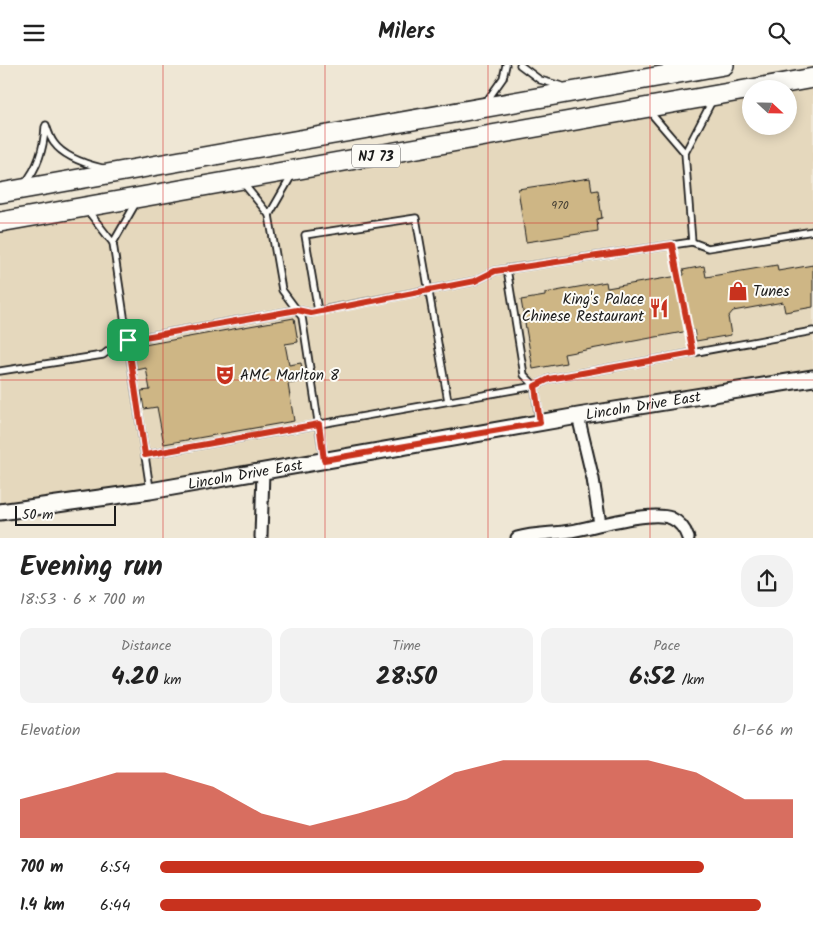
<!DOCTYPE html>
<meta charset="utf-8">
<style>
body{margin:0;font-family:Kalam,sans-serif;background:#f2f2f2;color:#222;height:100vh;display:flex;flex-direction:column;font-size:19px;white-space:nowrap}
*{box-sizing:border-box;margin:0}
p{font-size:16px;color:#767676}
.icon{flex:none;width:28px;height:28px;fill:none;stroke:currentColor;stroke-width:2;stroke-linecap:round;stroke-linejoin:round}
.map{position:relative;height:473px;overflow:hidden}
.sheet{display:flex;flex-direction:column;background:#fff;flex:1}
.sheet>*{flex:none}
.needle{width:32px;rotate:112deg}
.buttons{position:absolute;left:742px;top:15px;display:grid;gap:10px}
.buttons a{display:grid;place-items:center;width:55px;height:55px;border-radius:50%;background:#fff;box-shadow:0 2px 12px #0003;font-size:25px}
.scale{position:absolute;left:15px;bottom:12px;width:101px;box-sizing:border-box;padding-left:5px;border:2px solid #1c1c1c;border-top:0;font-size:14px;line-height:18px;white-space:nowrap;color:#1c1c1c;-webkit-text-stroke:4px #fdfcf7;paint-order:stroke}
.pin{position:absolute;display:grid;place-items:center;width:42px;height:42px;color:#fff;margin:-21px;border-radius:10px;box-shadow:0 2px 8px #0006}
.round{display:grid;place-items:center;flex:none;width:52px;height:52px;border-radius:20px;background:#f2f2f2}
.head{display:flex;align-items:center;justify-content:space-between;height:85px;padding:0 20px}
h1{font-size:28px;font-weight:700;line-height:38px}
.metrics{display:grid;grid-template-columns:repeat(3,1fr);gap:8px;height:85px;padding:5px 20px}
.metrics div{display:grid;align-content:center;border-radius:12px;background:#f2f2f2;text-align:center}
.metrics b{font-size:25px;font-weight:700}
.metrics small{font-size:14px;font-weight:400}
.metrics p{font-size:14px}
.chart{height:140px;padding:10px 20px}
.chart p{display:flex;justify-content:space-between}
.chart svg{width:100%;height:90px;margin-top:5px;fill:#c8321e;opacity:.7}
ul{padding:0 20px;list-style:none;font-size:16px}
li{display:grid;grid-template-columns:80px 60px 1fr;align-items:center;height:38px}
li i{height:12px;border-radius:6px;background:#c8321e}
header{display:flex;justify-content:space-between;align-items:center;height:65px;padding:0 20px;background:#fff;font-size:22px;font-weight:700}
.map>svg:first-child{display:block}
.built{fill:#e5d8bd}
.building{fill:#ceb685;stroke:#1c1c1c}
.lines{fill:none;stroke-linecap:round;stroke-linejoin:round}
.service-casing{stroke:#1c1c1c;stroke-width:9}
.minor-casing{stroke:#1c1c1c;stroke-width:15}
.tertiary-casing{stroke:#1c1c1c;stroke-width:19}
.trunk-casing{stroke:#1c1c1c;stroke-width:22}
.path{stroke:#1c1c1c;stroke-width:2.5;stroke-dasharray:1 4;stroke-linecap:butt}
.service{stroke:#fdfcf7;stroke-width:5.5}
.minor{stroke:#fdfcf7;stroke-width:11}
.tertiary{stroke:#fdfcf7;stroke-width:15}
.trunk{stroke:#fdfcf7;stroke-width:19}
.route-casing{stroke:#fff;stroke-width:10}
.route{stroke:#c8321e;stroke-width:6}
.grid{fill:none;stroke:#d62828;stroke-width:1;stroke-opacity:0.55}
.labels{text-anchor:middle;stroke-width:4;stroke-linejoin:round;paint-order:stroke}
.number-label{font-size:12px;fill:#484236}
.shield{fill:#fdfcf7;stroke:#605f5e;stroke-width:1}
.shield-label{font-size:14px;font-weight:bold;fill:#1c1c1c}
.poi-label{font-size:15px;fill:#1c1c1c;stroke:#fdfcf7;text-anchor:start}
.street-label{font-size:15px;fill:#1c1c1c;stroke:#fdfcf7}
</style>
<header><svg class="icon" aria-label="menu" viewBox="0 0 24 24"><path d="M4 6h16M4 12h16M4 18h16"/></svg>Milers<svg class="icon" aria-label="search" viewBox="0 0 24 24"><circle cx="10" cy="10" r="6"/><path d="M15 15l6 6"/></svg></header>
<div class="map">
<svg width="813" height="473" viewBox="0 0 813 473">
<rect width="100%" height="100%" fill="#efe7d5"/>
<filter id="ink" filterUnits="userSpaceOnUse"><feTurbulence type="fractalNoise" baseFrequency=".02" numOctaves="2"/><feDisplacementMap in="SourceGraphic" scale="10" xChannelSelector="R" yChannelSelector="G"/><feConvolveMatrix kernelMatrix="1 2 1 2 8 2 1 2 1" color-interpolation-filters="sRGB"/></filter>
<g filter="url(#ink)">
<path class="built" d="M813,13V313L0,447V157L751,24V61H789V24Z"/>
<g class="building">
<path d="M590,113L592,126L598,125L602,153L597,154L598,166L526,177L518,124Z"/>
<path d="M777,200L778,206L813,200V242L785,247L783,237L733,246L728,252L731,270L696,276L694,265L564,289L566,298L533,304L521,235L545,231V228L606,217L607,223L684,210L683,205L704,201L706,212Z"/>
<path d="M294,253L298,277L285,279L289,300L301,298L304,316L288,319L294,356L164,379L157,342L144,344L141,326L150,325L146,303L137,305L133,282Z"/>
</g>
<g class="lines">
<defs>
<g id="service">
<path d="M520,0L540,15L562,21"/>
<path d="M486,37L503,13L506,0"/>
<path d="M649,46L685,88"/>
<path d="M46,60C48,66 50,73 54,78C64,92 86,99 102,103"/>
<path d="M25,118C38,102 44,82 45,62"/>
<path d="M243,118L269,150L292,110"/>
<path d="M88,146L113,178L136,138"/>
<path d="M269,150L282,225L302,252L324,395"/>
<path d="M692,177L685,88L712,36"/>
<path d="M113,178L150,424"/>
<path d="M507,204L524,310L535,321L539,356"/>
<path d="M318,246L305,170L416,153L448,336"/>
<path d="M0,306L103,290L121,276L297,245L311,248L318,246L475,216L495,206L507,204L692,177L708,183L813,166"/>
<path d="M145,390L535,321L549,314L813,266"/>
</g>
<g id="minor">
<path d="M578,351L593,414L600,459"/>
<path d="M261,472L263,406"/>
<path d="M517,473C535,468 553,469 571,466C594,462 650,445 671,453C680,457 685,464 688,473"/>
</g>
<g id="tertiary">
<path id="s1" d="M0,447L150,426L578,351L813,313"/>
</g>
<g id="trunk">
<path d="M752,24L813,13"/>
<path d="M0,128L724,0"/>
<path d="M0,157L751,24"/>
</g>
</defs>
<use href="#service" class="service-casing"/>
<use href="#minor" class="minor-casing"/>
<use href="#tertiary" class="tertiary-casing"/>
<use href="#trunk" class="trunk-casing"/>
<path class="path" d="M674,188L691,279"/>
<use href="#service" class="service"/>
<use href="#minor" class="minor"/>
<use href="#tertiary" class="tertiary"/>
<use href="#trunk" class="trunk"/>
</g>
</g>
<g class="lines" filter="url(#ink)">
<defs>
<path id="route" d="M672,180L693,288L549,314L535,321L540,358L324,395L319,359L145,390L128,275L297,245L311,248L475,216L495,206Z"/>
</defs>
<use href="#route" class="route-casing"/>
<use href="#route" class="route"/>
</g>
<path class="grid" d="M163,0V473M325,0V473M488,0V473M650,0V473M0,158H813M0,315H813"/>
<defs>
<symbol id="shop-bare" viewBox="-9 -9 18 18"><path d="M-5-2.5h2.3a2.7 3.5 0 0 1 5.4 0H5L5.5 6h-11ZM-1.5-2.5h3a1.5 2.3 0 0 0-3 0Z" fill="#c8321e" stroke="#fdfcf7" stroke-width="2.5" paint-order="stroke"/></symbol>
<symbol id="restaurant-bare" viewBox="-9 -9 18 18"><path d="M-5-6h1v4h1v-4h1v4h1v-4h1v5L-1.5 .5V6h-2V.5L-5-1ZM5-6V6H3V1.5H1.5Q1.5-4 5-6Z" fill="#c8321e" stroke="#fdfcf7" stroke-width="2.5" paint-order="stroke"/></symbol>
<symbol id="theatre-bare" viewBox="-9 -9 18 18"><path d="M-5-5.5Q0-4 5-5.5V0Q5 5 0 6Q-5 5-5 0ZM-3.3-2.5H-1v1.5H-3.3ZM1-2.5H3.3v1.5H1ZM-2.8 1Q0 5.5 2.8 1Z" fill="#c8321e" stroke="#fdfcf7" stroke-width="2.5" paint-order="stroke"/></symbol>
</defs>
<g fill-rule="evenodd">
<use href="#shop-bare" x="724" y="212" width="28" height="28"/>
<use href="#restaurant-bare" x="645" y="229" width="28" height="28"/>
<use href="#theatre-bare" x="211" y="296" width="28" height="28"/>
</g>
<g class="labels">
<g class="number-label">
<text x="560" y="144">970</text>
</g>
<rect class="shield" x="352" y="79.5" width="48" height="23" rx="4"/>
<g class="shield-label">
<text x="376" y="96">NJ 73</text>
</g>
<g class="poi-label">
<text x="753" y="231">Tunes</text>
<text x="644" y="239" text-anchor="end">King's Palace<tspan x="644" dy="17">Chinese Restaurant</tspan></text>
<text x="240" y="315">AMC Marlton 8</text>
</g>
<g class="street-label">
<text dy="5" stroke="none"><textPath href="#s1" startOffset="652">Lincoln Drive East</textPath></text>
<text dy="5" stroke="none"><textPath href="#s1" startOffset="248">Lincoln Drive East</textPath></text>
</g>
</g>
</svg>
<div class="buttons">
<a><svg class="needle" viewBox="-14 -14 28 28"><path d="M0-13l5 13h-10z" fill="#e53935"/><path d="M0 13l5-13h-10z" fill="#767676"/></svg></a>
</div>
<div class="scale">50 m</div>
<div class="pin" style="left:128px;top:275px;background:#1e9e55"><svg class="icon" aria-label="arrive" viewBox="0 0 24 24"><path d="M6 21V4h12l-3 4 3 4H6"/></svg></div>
</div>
<section class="sheet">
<div class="head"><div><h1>Evening run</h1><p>18:53 · 6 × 700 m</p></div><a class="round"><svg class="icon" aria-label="share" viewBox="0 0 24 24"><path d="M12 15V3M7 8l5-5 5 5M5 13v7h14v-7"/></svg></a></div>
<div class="metrics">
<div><p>Distance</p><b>4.20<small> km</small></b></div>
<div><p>Time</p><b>28:50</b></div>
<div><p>Pace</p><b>6:52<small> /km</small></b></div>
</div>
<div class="chart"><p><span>Elevation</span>61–66 m</p>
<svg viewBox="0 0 160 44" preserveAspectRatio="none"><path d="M0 44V25L10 19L20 12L30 12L40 19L50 32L60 38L70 32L80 25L90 12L100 6L110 6L120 6L130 6L140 12L150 25L160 25V44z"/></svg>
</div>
<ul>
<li><b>700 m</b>6:54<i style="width:86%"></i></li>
<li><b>1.4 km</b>6:44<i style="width:95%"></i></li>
</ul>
</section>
